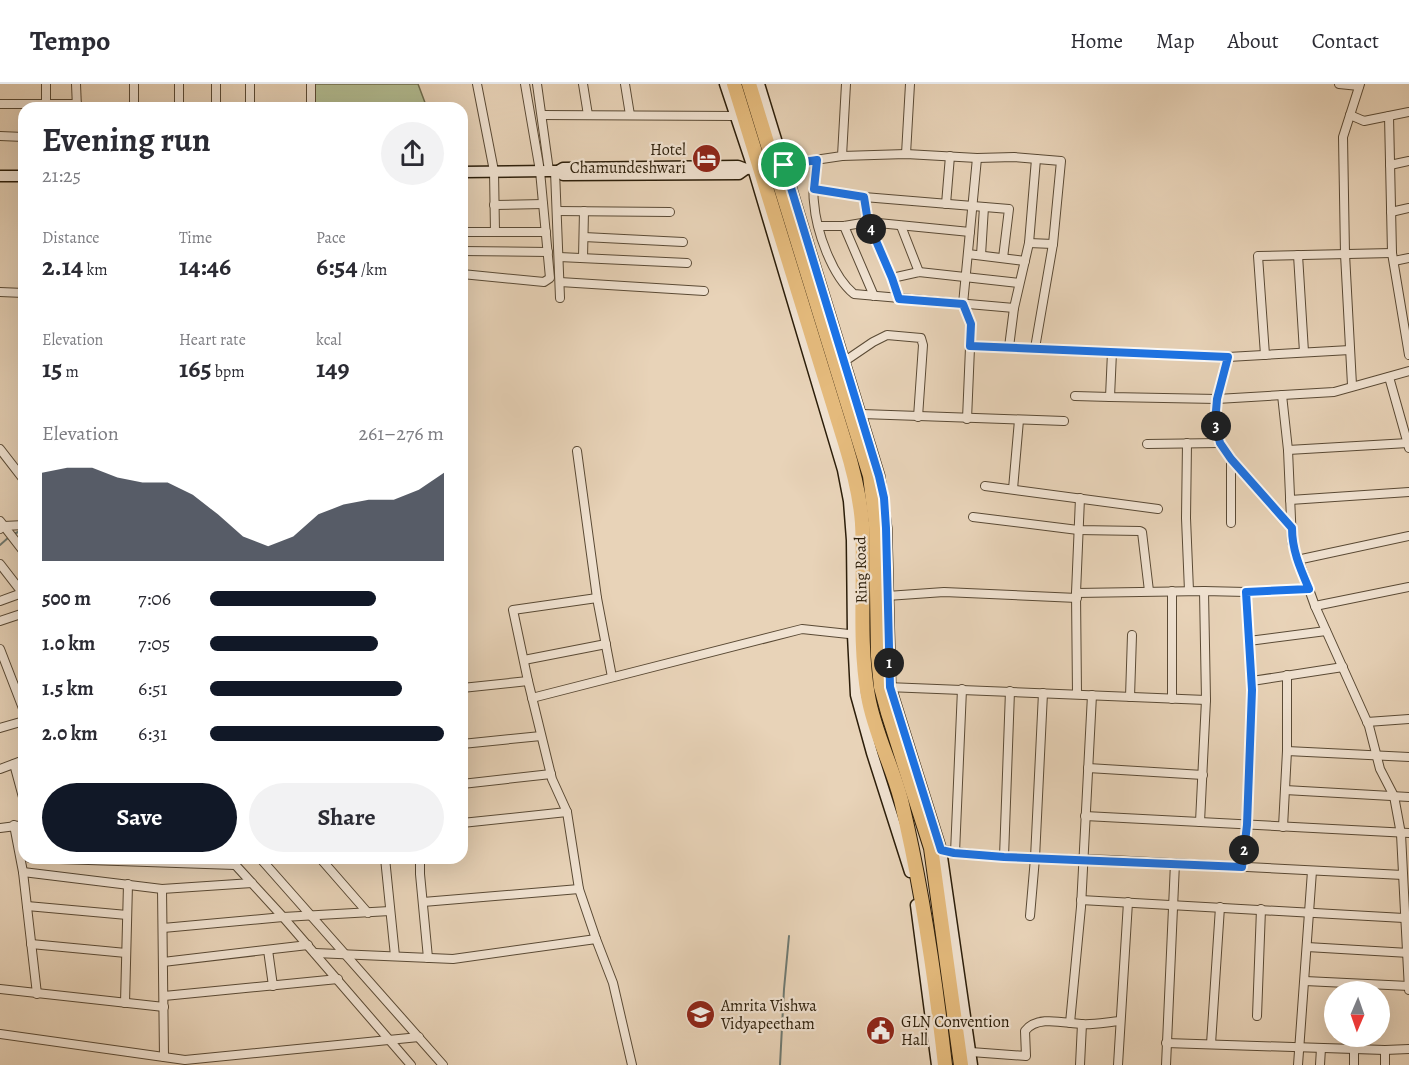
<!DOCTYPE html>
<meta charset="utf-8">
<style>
body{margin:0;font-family:Alegreya,serif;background:#f2f2f3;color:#2b2b33;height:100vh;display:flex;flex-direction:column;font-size:22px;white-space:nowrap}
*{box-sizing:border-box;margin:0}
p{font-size:20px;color:#7c7c81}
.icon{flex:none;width:33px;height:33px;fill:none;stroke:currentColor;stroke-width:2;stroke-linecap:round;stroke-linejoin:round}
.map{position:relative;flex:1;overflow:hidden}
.panel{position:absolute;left:18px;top:18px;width:450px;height:762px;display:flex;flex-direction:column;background:#fff;border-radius:18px;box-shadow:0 6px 24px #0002}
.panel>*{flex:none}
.needle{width:39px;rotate:182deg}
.tools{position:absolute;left:1324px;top:897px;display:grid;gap:12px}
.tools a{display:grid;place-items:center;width:66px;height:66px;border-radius:50%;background:#fff;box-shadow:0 6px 24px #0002;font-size:30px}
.pin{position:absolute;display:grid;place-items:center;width:51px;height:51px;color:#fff;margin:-26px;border:3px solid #fff;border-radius:50%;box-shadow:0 2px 6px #0007}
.km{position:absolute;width:30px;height:30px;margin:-15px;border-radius:50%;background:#222;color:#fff;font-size:16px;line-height:30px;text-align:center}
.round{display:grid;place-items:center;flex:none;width:63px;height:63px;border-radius:32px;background:#f2f2f3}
.summary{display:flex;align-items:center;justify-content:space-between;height:102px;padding:0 24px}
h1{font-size:33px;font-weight:700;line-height:45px}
.figures{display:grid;grid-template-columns:repeat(3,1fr);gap:9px;height:102px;padding:6px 24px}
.figures div{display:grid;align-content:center}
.figures b{font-size:26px;font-weight:700}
.figures small{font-size:16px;font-weight:400}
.figures p{font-size:16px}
.chart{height:168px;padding:12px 24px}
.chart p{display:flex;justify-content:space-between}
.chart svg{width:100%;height:108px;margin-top:6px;fill:#111827;opacity:.7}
.action{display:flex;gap:12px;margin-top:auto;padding:12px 24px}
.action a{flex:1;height:69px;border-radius:36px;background:#111827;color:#fff;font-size:24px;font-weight:700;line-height:69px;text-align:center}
.action a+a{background:#f2f2f3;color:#2b2b33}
ul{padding:0 24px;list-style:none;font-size:20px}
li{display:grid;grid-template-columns:96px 72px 1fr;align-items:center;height:45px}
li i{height:15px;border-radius:8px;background:#111827}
header{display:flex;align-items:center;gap:36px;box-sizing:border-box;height:84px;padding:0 30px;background:#fff;border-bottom:2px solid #e1e1e2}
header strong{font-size:28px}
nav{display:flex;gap:33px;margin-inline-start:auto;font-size:21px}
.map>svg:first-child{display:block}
.green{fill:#b3bd92;stroke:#6f6d4e;stroke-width:1.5}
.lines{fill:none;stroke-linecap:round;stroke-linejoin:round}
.stream{stroke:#6e7971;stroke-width:2}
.street-casing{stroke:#5a4a35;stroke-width:10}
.secondary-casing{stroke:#2b1d09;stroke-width:13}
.highway-casing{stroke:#2b1d09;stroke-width:16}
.street{stroke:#f0e2d1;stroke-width:8}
.secondary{stroke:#f0e2d1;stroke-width:10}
.highway{stroke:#e4ba7c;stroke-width:14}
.route-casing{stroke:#fff;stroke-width:12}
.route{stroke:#1a73e8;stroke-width:8}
.labels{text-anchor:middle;stroke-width:4.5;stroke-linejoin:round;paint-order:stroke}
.poi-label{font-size:16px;fill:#2b1d09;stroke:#f0e2d1;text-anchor:start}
.street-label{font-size:16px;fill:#2b1d09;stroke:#f0e2d1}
</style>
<header>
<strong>Tempo</strong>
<nav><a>Home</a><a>Map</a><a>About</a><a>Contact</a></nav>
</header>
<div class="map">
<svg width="1409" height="981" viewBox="0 0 1409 981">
<rect width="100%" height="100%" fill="#e8d3b8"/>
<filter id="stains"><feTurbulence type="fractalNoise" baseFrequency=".00333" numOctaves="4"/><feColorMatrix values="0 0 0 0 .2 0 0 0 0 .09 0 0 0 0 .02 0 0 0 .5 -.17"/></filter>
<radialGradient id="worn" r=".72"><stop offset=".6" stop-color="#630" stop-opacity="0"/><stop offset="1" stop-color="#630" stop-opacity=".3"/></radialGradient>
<path class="green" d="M314,0H418L427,24H314Z"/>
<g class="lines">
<g class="stream">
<path d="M14,450L24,445"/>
<path d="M0,461L9,453"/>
<path d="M780,981L784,905L789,852"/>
</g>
<defs>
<g id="street">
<path d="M76,0L77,24"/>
<path d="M134,0V24"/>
<path d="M216,0V24"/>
<path d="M250,0V24"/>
<path d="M311,0V24"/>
<path d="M477,0L494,87L495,148"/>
<path d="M537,0L549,87"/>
<path d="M583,0L588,31"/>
<path d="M625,0L630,31"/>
<path d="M1339,0L1359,2"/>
<path d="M0,20H77"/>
<path d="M46,22V0"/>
<path d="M179,24V0"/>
<path d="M542,31L735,32"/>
<path d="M1350,31L1364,37L1409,28"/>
<path d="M1389,32L1392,169L1409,271"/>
<path d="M0,52L24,53"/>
<path d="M906,70L910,0"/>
<path d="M842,72L906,70L977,74L1014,73L1061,77L1053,160L1035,264"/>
<path d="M817,76C815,90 812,105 814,118C816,147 832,192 854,210L1014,224"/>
<path d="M781,81L842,72L846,0"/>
<path d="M1390,81L1409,77"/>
<path d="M555,87L560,214"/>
<path d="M814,105L864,113L1009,125L1003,174"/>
<path d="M864,113L868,138L892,194L899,215"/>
<path d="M946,120L950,72"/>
<path d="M494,121L543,120"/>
<path d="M557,127L670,128"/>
<path d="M1391,128L1409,124"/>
<path d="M819,142H844L868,138L970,148"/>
<path d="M844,142L874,212"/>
<path d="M901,142L919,188"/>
<path d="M462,148H546"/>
<path d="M584,153L683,158"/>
<path d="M1029,159L1053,160"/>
<path d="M462,167L548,168"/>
<path d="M968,170L1025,177"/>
<path d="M981,171L984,123"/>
<path d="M1298,171L1304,268"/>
<path d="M559,173L687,179"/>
<path d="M583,174L584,127"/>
<path d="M1394,177L1409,174"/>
<path d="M462,190L544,198L550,194L540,87L525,0"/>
<path d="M892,194L919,188L1019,199"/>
<path d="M560,198L704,207"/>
<path d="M0,208L24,209"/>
<path d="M970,262L1228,273L1350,266"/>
<path d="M1009,263L1014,224L1029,159L1036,75"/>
<path d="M1112,268L1110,313L1217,315L1334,308L1409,287"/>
<path d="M1265,271L1258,172L1392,169"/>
<path d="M1228,273L1217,315L1215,339L1220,359L1231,375L1292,444"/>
<path d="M845,277L873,258L887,251L921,254L923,261L918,333"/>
<path d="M1389,293L1409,364"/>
<path d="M1352,301L1345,170L1343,53L1360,0"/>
<path d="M1282,311L1288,366L1292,458L1315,522L1369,642L1380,685L1394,712L1401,750L1409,906"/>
<path d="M1075,312L1110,313"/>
<path d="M862,330L1064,337"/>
<path d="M967,335L971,240L963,220L977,74"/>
<path d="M1187,359L1186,434L1189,507"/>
<path d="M1147,360L1220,359"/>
<path d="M0,365L24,396"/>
<path d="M1288,366L1408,359"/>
<path d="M577,367L597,514L612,593"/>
<path d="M985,402L1158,425"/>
<path d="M1013,405L1019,336"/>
<path d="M1290,416L1409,408"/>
<path d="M973,433L1078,446L1140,447L1142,448L1149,507"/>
<path d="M0,437L24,468"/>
<path d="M1231,439V375"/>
<path d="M0,445L4,442L24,441"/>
<path d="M1297,476L1409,452"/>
<path d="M0,480L24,511"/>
<path d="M1076,509L1204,507L1246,508"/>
<path d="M887,512L944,508L1077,514"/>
<path d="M0,517L22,509"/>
<path d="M1315,522L1409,503"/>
<path d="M0,537L21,530"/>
<path d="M1249,557L1326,547"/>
<path d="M0,565L24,627"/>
<path d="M524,576L606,560"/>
<path d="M1287,591V667"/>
<path d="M1252,597L1343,583"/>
<path d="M887,603L1206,616"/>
<path d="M462,604L528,597"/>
<path d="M1077,610L1076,509L1080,414"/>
<path d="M1130,613L1132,551"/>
<path d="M532,614L802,545L858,551"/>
<path d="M1172,615V507"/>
<path d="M1367,638L1409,635"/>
<path d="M0,644L24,637"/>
<path d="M462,660L541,652"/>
<path d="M14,680L24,717"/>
<path d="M1088,684L1203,691"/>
<path d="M0,685L24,676"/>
<path d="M462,700L551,690"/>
<path d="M1285,706L1409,713"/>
<path d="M1085,732L1409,749"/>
<path d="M1200,738L1206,616L1204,507"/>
<path d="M462,739L567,728"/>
<path d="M14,741L23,788L37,910"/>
<path d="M1283,743L1287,667L1409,673"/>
<path d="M0,744L24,741"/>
<path d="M938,765C995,776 1053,774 1111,776C1208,781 1306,786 1403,791"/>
<path d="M955,769L962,605"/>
<path d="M1004,773L1010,607"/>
<path d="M30,774L235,781"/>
<path d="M229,774L283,833L411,981"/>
<path d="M260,774L443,981"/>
<path d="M320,774L368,829"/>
<path d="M385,774L395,872"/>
<path d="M420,774V790L428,874"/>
<path d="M1242,783L1247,741L1252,606L1246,508L1309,505"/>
<path d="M23,788L162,805L252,799"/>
<path d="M162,805L164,973"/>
<path d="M1081,816L1404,834"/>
<path d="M423,818L579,805"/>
<path d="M27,822L127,831"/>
<path d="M1030,832L1035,774L1043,609"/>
<path d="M163,844L283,833L390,827"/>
<path d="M596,855L579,805L567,728L552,695L528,597L513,526L597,514"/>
<path d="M31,860L126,869"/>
<path d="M1307,863L1409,869"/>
<path d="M268,866L273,902"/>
<path d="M315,869L453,875L596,855L613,899L632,981"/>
<path d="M163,878L308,861"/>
<path d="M1305,897L1409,902"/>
<path d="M0,905L164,923"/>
<path d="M164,912L338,895"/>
<path d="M125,919L128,800"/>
<path d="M1257,932L1261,825"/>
<path d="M1070,939L1081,823L1092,611"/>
<path d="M0,950L185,976L419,953"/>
<path d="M1166,959L1385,966L1409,965"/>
<path d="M1211,960L1220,823"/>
<path d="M1385,966V981"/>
<path d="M971,968L1026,972L1025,947C1037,931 1064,939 1081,940C1094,941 1107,938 1120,937"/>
<path d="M1080,981L1082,940"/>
<path d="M1118,981L1128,818"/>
<path d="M1166,981L1175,779"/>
<path d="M1298,981L1312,787"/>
<path d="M1320,981L1321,964"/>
<path d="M1354,981V965"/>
</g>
<g id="secondary">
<path d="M725,0L753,84L843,386L849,417L852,456L853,551L856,611L872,669L910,788"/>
<path d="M759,0L879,392L886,444L890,603L941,766L972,981"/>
<path d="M558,87L563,84L738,82L746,85"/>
<path d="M462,88L549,87H558L563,91L739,90L746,85L759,84"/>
<path d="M0,92H24"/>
<path d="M916,821L937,981"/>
</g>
<g id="highway">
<path d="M734,0L845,359C853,385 860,412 862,439C865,496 858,556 868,612C874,648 892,681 901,716C922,803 935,892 945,981"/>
<path d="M749,0L870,392L876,441L878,572L881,603L888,629L931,764L961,981"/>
</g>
</defs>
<use href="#street" class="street-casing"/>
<use href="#secondary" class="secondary-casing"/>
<use href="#highway" class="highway-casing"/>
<use href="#street" class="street"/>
<use href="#secondary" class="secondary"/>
<use href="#highway" class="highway"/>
</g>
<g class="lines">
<defs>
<path id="route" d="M817,76L814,105L864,113L868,138L892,194L899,215L963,220L971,240L970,262L1228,273L1217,315L1215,339L1220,359L1231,375L1292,444C1292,466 1300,484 1309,505L1246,508L1252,606L1247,741L1242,783L1004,773L954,769L941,766L890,603L886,444L884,414L879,392L784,81Z"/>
</defs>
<use href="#route" class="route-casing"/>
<use href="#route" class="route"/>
</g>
<defs>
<symbol id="hotel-disc" viewBox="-11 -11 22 22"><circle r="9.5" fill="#8f2418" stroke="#f0e2d1"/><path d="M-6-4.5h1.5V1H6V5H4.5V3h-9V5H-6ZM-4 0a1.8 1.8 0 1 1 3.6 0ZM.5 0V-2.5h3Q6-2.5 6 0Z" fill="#fff"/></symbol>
<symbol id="university-disc" viewBox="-11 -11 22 22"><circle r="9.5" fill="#8f2418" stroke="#f0e2d1"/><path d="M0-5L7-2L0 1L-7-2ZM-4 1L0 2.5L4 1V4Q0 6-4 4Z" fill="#fff"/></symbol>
<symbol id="civic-disc" viewBox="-11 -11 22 22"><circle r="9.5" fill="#8f2418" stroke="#f0e2d1"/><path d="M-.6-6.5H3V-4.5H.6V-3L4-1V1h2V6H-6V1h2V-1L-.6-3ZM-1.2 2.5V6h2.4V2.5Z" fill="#fff"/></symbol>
</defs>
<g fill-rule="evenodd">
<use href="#hotel-disc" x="690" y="58" width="33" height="33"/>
<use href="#university-disc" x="684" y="914" width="33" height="33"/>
<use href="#civic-disc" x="864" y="930" width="33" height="33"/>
</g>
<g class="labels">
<g class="poi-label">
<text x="686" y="71" text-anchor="end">Hotel<tspan x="686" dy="18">Chamundeshwari</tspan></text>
<text x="721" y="927">Amrita Vishwa<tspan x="721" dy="18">Vidyapeetham</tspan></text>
<text x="901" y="943">GLN Convention<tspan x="901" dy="18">Hall</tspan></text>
</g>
<g class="street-label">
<text transform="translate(860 486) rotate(-91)" y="6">Ring Road</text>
</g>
</g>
<rect width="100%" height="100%" filter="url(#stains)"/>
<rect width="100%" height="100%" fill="url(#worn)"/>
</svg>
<div class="tools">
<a><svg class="needle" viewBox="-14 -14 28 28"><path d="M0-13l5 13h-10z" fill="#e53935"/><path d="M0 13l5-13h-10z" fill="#7c7c81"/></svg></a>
</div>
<div class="pin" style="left:784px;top:81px;background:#1e9e55"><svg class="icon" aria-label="arrive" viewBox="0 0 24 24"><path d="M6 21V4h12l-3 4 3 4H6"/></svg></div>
<b class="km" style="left:889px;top:579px">1</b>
<b class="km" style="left:1244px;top:766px">2</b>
<b class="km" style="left:1216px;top:342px">3</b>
<b class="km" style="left:871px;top:145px">4</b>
<section class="panel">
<div class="summary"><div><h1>Evening run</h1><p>21:25</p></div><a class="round"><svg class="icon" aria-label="share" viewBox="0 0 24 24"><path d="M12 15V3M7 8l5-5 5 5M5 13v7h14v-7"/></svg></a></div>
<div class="figures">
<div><p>Distance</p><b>2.14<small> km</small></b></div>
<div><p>Time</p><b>14:46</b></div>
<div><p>Pace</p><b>6:54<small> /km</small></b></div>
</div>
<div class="figures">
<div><p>Elevation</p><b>15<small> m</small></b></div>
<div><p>Heart rate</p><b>165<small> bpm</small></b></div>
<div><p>kcal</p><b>149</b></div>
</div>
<div class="chart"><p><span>Elevation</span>261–276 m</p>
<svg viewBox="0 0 160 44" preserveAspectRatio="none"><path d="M0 44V8L10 6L20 6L30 10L40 12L50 12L60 17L70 25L80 34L90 38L100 34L110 25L120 21L130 19L140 19L150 15L160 8V44z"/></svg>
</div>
<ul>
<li><b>500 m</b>7:06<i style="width:71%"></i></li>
<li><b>1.0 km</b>7:05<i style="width:72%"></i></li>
<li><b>1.5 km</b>6:51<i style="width:82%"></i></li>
<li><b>2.0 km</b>6:31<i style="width:100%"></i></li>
</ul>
<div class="action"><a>Save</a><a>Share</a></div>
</section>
</div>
